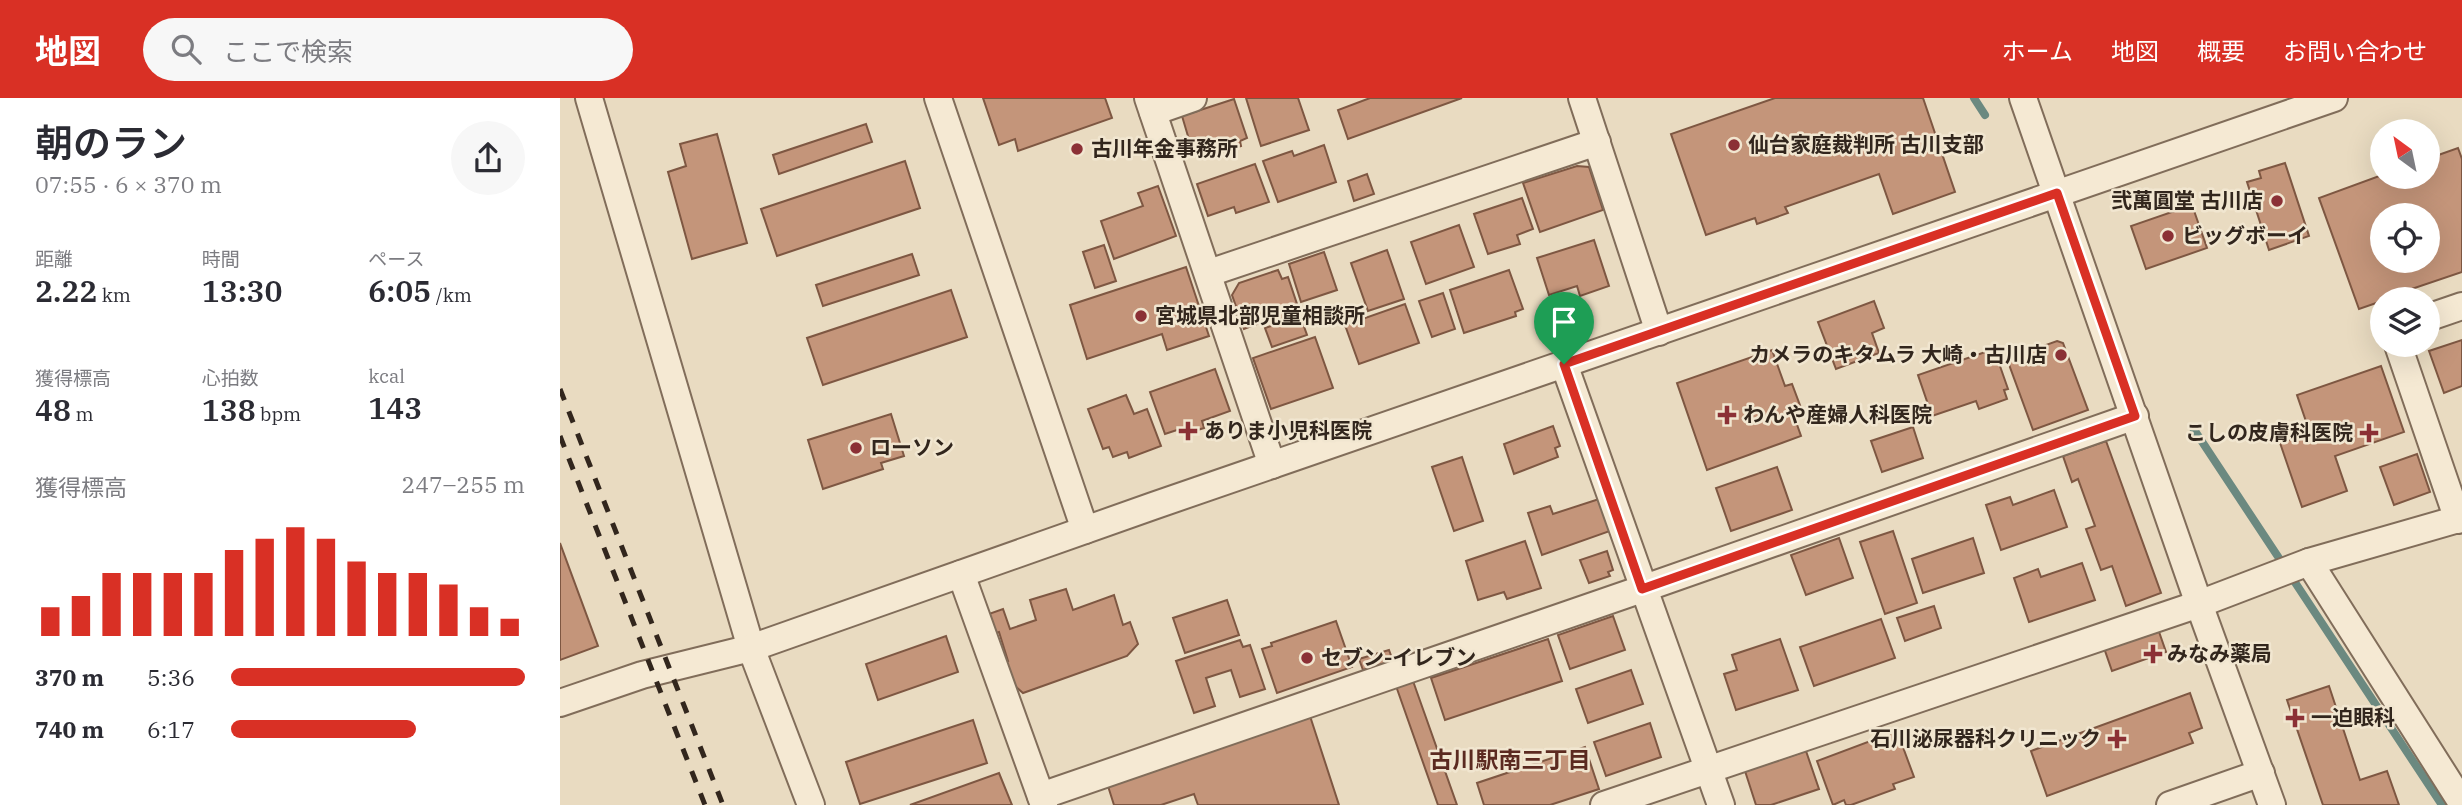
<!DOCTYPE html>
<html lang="ja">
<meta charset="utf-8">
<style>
body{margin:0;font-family:"IBM Plex Serif","Noto Sans JP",serif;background:#f7f7f7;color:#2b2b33;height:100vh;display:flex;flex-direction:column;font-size:26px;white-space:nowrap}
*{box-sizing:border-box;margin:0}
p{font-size:23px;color:#7c7c81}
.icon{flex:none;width:38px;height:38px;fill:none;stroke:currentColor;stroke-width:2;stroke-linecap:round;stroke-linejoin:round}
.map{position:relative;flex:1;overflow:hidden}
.drawer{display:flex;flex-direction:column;background:#fff;width:560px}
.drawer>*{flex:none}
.needle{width:46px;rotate:327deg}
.tools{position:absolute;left:1810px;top:21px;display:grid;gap:14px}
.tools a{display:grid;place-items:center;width:70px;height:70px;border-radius:50%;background:#fff;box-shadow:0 7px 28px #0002;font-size:35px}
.pin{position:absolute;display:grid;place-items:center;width:60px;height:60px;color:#fff;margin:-72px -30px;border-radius:50% 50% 50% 0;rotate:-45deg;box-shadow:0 0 7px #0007}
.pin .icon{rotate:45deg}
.round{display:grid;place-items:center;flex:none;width:74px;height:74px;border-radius:37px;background:#f7f7f7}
.headline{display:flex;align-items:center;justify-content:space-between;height:119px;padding:0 35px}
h1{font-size:38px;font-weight:600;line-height:52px}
.stats{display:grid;grid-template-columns:repeat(3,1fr);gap:10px;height:119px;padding:7px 35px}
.stats div{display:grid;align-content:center}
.stats b{font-size:30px;font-weight:600}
.stats small{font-size:19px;font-weight:400}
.stats p{font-size:19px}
.chart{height:196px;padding:14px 35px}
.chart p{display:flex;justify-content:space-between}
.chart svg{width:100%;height:126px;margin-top:7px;stroke:#d93025;stroke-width:6}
ul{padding:0 35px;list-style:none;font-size:23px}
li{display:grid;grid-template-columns:112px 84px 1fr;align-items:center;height:52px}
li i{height:18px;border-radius:9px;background:#d93025}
header{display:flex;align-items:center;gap:42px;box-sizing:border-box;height:98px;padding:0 35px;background:#d93025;color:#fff}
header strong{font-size:33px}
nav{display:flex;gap:38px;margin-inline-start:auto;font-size:24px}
.search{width:490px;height:63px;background:#f7f7f7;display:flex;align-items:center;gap:18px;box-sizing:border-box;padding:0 24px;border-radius:38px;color:#7c7c81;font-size:26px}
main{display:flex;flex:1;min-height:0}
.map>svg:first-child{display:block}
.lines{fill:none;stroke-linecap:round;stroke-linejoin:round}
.stream{stroke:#6b8980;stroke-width:8}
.building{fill:#c4957a;stroke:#7e5742;stroke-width:2;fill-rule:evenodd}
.minor-casing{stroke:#816d5a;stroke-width:30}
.minor{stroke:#f5e9d3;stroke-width:26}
.rail{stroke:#32261d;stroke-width:5;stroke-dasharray:12 12;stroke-linecap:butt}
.route-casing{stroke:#fff;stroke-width:14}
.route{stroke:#d93025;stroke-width:9}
.poi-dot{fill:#8b3035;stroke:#f1e6d0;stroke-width:2.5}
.labels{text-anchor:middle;stroke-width:5;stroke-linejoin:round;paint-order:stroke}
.poi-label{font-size:21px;font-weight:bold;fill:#32261d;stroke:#f1e6d0;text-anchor:start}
.neighbourhood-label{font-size:23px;font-weight:bold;fill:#5b2a20;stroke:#f1e6d0}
</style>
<header>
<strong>地図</strong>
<div class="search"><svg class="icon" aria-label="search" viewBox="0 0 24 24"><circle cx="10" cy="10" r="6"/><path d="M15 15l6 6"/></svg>ここで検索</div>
<nav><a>ホーム</a><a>地図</a><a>概要</a><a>お問い合わせ</a></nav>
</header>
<main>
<section class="drawer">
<div class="headline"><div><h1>朝のラン</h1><p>07:55 · 6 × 370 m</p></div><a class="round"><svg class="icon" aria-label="share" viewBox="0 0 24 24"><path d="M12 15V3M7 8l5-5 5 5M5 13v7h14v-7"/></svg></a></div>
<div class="stats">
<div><p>距離</p><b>2.22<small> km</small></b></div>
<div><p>時間</p><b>13:30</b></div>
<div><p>ペース</p><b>6:05<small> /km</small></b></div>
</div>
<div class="stats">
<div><p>獲得標高</p><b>48<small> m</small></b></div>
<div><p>心拍数</p><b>138<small> bpm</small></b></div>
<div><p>kcal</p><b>143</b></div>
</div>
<div class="chart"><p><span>獲得標高</span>247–255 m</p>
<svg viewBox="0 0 160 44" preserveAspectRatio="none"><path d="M5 44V34M15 44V30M25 44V22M35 44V22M45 44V22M55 44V22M65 44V14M75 44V10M85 44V6M95 44V10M105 44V18M115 44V22M125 44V22M135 44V26M145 44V34M155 44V38"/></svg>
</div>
<ul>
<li><b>370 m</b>5:36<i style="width:100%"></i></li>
<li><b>740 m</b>6:17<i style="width:63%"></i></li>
</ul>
</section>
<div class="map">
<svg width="1902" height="707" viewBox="0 0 1902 707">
<rect width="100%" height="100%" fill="#e9dbc1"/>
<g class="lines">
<g class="stream">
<path d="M1414,0L1425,17"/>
<path d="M1633,330L1882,707"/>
</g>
</g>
<g class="building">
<path d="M423,0H545L552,20L458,53L455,41L439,47Z"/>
<path d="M686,0H738L749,32L701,48Z"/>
<path d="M810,0H902L788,41L778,12Z"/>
<path d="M1215,0H1363L1395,94L1333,116L1319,76L1225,109L1228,115L1197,126L1195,120L1146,137L1111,36Z"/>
<path d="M674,1L687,40L680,43L681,48L650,58L647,50L633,55L622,18Z"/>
<path d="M306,26L312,44L219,76L213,57Z"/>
<path d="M157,36L187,145L132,161L108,74L126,68L120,46Z"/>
<path d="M764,47L776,84L718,104L703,63L732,53L734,58Z"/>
<path d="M1898,50L1902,61V174L1822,201V203L1799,211L1759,100L1822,77L1867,79V61ZM1822,117H1867V163H1822Z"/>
<path d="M345,63L360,110L217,158L201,111Z"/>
<path d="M1725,65L1749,138L1709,152L1687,84L1701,80L1699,73Z"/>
<path d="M695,66L709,104L676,115L674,109L648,118L637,86Z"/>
<path d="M1017,68L1029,69L1043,112L980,134L963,85Z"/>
<path d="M807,76L814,96L794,103L788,83Z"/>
<path d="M598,88L616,138L554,161L541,123L583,108L578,95Z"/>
<path d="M962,100L973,131L957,137L960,146L928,156L914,116Z"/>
<path d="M1632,107L1647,150L1586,171L1571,128Z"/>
<path d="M899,127L914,169L866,186L851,144Z"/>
<path d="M1034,142L1049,188L1020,198L1017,188L989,197L977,160Z"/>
<path d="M544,147L556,183L535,190L523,154Z"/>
<path d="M827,152L844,201L808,213L791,165Z"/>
<path d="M764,154L777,192L741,204L729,166Z"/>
<path d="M352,156L359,177L263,208L256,187Z"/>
<path d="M626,169L649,238L607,252L602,236L527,261L510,207Z"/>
<path d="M718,172L722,181L728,179L737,206L706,217L708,222L684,231L672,197L679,185Z"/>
<path d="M949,172L963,211L955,214L956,218L904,235L890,192Z"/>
<path d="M391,192L407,239L263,287L247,240Z"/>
<path d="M883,195L895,231L872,239L859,203Z"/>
<path d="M1314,203L1324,230L1312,235L1319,255L1276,271L1258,224Z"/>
<path d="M845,206L859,245L799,266L785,227Z"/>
<path d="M737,209L747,237L712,249L705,230L714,227L711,218Z"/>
<path d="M755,239L773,290L711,311L693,260Z"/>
<path d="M1902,242V288L1884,295L1869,253Z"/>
<path d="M1497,243L1503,245L1528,312L1473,332L1447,261Z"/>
<path d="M1434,251L1448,291L1444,292L1447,301L1419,311L1416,303L1372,318L1358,277Z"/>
<path d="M1212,252L1225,288L1232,286L1244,318L1235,321L1241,338L1147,372L1117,285Z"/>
<path d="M1821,268L1844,334L1775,358L1787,393L1742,409L1720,345L1750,335L1737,297Z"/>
<path d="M655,271L670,313L642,323L644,330L631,334L629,328L605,336L590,294Z"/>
<path d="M566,297L574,316L587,311L601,348L569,360L567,354L553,359L549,349L543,351L528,311Z"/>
<path d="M331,316L344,358L321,365L323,371L263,391L248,342Z"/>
<path d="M993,328L1000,348L995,350L998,359L954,376L944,346Z"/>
<path d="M1353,329L1363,360L1322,374L1311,343Z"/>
<path d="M1546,343L1601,495L1566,508L1552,468L1541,472L1526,431L1535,428L1518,381L1512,384L1503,358Z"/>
<path d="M1857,356L1870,394L1834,407L1820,369Z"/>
<path d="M902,359L923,423L894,433L872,369Z"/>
<path d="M1217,369L1232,412L1171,433L1156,390Z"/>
<path d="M1494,392L1507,429L1441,452L1426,407L1450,399L1453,407Z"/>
<path d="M1039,401L1050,433L982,457L968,415L990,408L993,416Z"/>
<path d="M1333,433L1357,505L1325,516L1300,444Z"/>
<path d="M1279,440L1293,480L1246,497L1231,457Z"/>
<path d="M1413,440L1424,475L1363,495L1352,461Z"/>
<path d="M965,443L981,490L947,501L944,494L918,502L906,463Z"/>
<path d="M0,445L38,548L0,562Z"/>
<path d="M1047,453L1053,472L1048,474L1050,478L1029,485L1020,462Z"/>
<path d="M1522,465L1535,502L1469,524L1454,480L1478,471L1481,479Z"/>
<path d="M506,491L513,512L554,497L563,527L570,524L578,546L567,558L463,595L455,588L444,564L448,563L439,534L429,537L423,518L443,511L450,531L476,522L470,502Z"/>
<path d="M667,502L679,537L625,555L613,520Z"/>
<path d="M1374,508L1381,530L1345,543L1337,520Z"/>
<path d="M1053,518L1065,552L1010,571L998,537Z"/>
<path d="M1321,521L1335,560L1254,588L1240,549Z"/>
<path d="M776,523L792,569L717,595L702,551L712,548L711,545Z"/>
<path d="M1597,528L1606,554L1552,573L1543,547Z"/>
<path d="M386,538L398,574L318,602L306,566Z"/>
<path d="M988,541L1002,583L885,622L871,580Z"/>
<path d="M1220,541L1238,592L1176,612L1164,576L1177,572L1172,557Z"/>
<path d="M680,542L683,549L690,547L705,591L680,599L671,572L646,580L655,608L634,615L616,563Z"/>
<path d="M829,552L833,563L803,572L799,561Z"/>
<path d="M1071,572L1083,606L1028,625L1016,591Z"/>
<path d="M853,583L897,707H878L836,588Z"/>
<path d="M1769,588L1800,682L1827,673L1839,707H1763L1727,602Z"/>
<path d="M1630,595L1642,630L1629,635L1633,645L1487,698L1471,653Z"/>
<path d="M750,618L779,707H638L634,696L601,707H554L547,685Z"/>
<path d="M413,622L427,665L300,706L286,664Z"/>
<path d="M1090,625L1101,659L1046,678L1034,644Z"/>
<path d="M1337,633L1354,679L1333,686L1335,691L1291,707H1286L1284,702L1273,707L1257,663Z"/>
<path d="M1025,649L1039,691L990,707H924L917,685Z"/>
<path d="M1246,653L1259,691L1211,707H1196L1185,673Z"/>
<path d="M439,675L452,707H350Z"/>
</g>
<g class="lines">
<defs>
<g id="minor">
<path d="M29,0L191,550L251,707"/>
<path d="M378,0L525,432"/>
<path d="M588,0L712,367"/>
<path d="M1022,0L1099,234"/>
<path d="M1463,0L1639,506L1712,707"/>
<path d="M593,14L633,0"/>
<path d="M649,175L1037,44"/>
<path d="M1867,220L1902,208"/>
<path d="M1838,247L1898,422"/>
<path d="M1004,266L1161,707"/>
<path d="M1749,464L1902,705"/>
<path d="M401,476L484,707"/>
<path d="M0,605L82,577L191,550L593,408L1774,0"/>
<path d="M481,698L1082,491L1575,318"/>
<path d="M1044,707L1639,506L1749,464L1902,420"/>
<path d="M1610,707L1701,675"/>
</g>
</defs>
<use href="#minor" class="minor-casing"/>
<use href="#minor" class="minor"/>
<g class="rail">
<path d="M0,291L163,707"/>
<path d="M0,338L145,707"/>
</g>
</g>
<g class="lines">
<defs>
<path id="route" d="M1497,95L1575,318L1082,491L1004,266Z"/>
</defs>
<use href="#route" class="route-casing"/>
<use href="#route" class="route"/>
</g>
<g class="poi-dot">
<circle cx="1174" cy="47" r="7"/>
<circle cx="517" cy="51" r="7"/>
<circle cx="1717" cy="103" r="7"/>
<circle cx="1608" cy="138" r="7"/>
<circle cx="581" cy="218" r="7"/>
<circle cx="1501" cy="257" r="7"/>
<path d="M1163.5 306.5h7v7h7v7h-7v7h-7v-7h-7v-7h7z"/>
<path d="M624.5 322.5h7v7h7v7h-7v7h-7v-7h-7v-7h7z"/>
<path d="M1805.5 324.5h7v7h7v7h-7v7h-7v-7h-7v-7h7z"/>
<circle cx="296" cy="350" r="7"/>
<path d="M1589.5 545.5h7v7h7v7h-7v7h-7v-7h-7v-7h7z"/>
<circle cx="747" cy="560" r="7"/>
<path d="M1731.5 609.5h7v7h7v7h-7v7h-7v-7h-7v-7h7z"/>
<path d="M1553.5 630.5h7v7h7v7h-7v7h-7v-7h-7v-7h7z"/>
</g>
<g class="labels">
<g class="poi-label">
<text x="1188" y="54">仙台家庭裁判所 古川支部</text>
<text x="531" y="58">古川年金事務所</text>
<text x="1703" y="110" text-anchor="end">弐萬圓堂 古川店</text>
<text x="1622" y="145">ビッグボーイ</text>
<text x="595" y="225">宮城県北部児童相談所</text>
<text x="1487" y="264" text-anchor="end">カメラのキタムラ 大崎・古川店</text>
<text x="1183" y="324">わんや産婦人科医院</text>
<text x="644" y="340">ありま小児科医院</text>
<text x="1793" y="342" text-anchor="end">こしの皮膚科医院</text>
<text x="310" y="357">ローソン</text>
<text x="1607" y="563">みなみ薬局</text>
<text x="761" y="567">セブン-イレブン</text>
<text x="1751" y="627">一迫眼科</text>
<text x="1541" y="648" text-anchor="end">石川泌尿器科クリニック</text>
</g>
<g class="neighbourhood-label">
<text x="950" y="670">古川駅南三丁目</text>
</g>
</g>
</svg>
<div class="tools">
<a><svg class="needle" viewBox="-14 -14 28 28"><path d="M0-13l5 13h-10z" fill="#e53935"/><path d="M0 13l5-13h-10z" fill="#7c7c81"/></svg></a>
<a><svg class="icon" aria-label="locate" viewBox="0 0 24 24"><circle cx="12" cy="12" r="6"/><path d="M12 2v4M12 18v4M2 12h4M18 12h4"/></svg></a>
<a><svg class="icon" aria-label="layers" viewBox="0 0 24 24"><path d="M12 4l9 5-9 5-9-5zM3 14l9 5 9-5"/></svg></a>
</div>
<div class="pin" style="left:1004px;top:266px;background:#1e9e55"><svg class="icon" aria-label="arrive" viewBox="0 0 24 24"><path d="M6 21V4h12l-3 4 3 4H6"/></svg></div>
</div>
</main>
